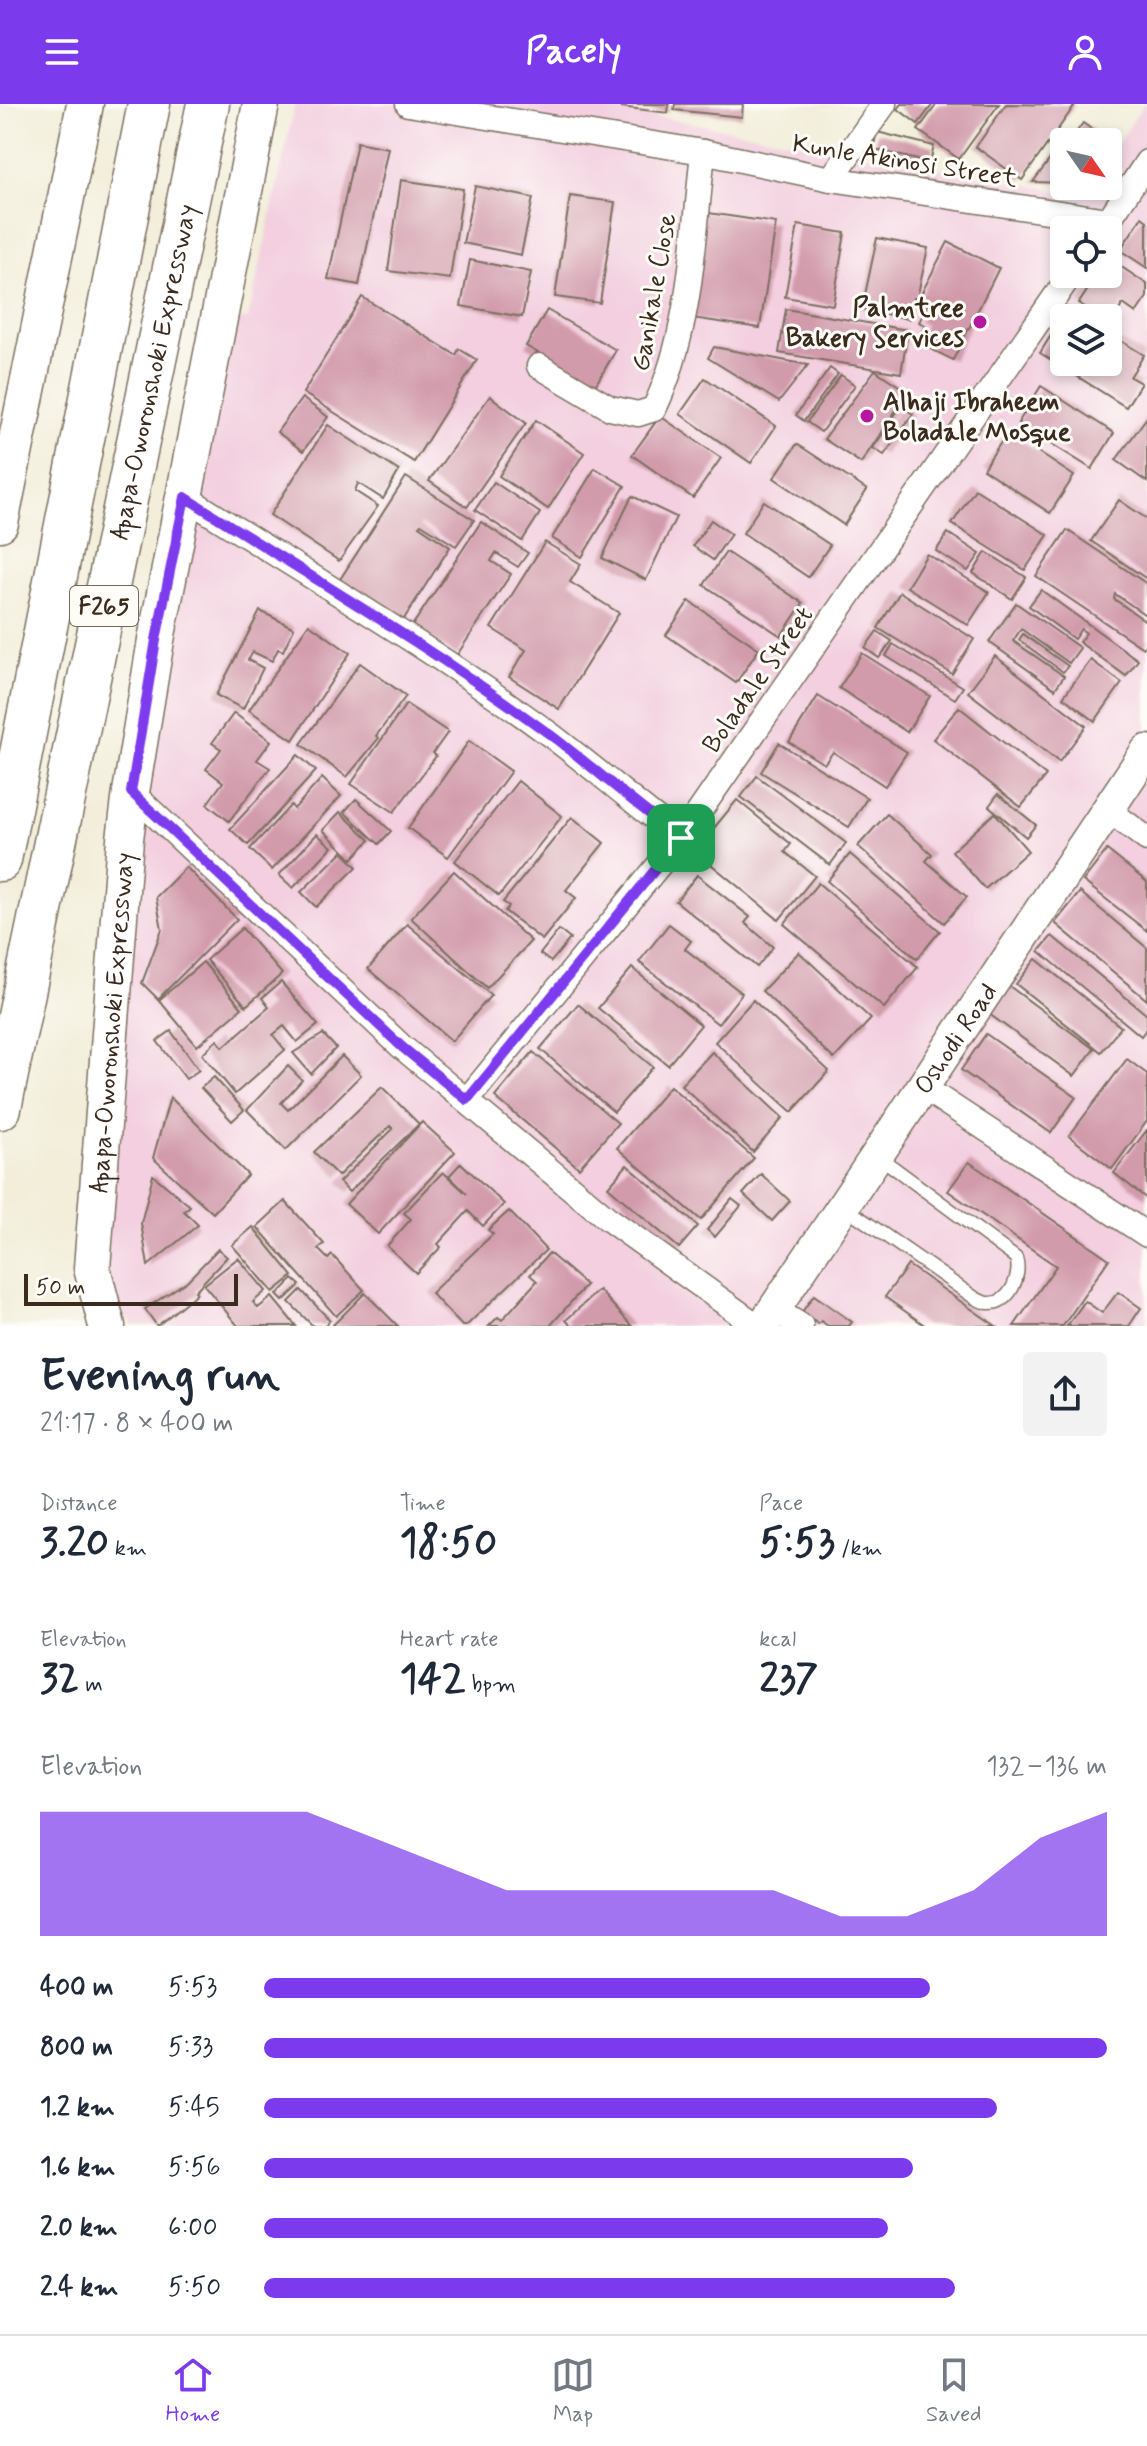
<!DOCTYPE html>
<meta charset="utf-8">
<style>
body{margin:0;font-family:Mynerve,sans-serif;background:#f2f2f3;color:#1f2937;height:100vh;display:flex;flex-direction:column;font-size:30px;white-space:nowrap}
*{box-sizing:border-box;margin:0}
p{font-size:26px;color:#747a83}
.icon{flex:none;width:44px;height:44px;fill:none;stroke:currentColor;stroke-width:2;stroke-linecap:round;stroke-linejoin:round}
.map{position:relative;height:1222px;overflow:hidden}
.side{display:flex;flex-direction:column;background:#fff;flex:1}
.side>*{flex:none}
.needle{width:52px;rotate:124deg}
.buttons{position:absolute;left:1050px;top:24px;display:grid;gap:16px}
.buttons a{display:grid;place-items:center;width:72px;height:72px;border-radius:8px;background:#fff;box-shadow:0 4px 12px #0003;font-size:40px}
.scale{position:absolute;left:24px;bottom:20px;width:214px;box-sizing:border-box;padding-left:8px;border:4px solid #3b2a1e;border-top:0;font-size:22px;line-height:28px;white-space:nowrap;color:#3b2a1e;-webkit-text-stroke:6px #fdfcf7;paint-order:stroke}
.pin{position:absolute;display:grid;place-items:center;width:68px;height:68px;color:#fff;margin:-34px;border-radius:16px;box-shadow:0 4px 12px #0006}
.round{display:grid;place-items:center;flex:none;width:84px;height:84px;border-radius:8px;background:#f2f2f3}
.summary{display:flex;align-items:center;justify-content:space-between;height:136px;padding:0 40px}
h1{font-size:44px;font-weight:700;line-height:60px}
.stats{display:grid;grid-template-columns:repeat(3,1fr);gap:12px;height:136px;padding:8px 40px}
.stats div{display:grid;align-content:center}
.stats b{font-size:40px;font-weight:700}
.stats small{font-size:22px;font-weight:400}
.stats p{font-size:22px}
.chart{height:224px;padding:16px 40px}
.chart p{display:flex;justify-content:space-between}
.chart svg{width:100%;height:144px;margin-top:8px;fill:#7c3aed;opacity:.7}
ul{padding:0 40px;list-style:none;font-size:26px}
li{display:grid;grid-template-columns:128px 96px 1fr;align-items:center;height:60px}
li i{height:20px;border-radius:10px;background:#7c3aed}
header{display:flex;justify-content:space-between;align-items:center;height:104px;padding:0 40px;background:#7c3aed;color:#fff;font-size:36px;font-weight:700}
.tabs{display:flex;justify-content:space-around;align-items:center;height:112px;border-top:2px solid #e0e1e3;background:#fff;font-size:22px;color:#747a83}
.tabs a{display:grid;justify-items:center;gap:4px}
.tabs .selected{color:#7c3aed}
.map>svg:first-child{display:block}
.built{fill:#f3cfdf;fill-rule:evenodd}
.building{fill:#d29bac}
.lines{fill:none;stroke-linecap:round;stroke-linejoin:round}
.lane-casing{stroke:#7b6f60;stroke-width:15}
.street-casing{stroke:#7b6f60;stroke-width:27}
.secondary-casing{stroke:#7b6f60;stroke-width:35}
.primary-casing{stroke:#7b6f60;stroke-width:39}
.highway-casing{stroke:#7b6f60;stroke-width:45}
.lane{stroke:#fff;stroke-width:12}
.street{stroke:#fff;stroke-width:24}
.secondary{stroke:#fff;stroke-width:32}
.primary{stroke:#fff;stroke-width:36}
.highway{stroke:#fff;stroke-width:42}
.route-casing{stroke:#fff;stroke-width:16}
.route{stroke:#7c3aed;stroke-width:10}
.poi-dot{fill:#b5179e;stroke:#fdfcf7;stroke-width:3}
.labels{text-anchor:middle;stroke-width:6;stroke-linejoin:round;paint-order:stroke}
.shield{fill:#fdfcf7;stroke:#75695f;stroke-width:2}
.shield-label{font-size:24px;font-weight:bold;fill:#3b2a1e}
.street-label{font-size:26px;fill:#3b2a1e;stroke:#fdfcf7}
.poi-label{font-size:26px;font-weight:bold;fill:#3b2a1e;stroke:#fdfcf7;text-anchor:end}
</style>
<header><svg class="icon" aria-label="menu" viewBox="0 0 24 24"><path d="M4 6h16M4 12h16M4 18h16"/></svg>Pacely<svg class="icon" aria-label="person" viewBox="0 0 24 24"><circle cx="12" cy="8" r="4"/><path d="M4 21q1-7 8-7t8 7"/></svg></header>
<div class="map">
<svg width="1147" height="1222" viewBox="0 0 1147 1222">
<rect width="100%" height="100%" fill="#fdfcf7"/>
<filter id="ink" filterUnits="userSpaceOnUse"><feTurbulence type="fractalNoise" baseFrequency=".0125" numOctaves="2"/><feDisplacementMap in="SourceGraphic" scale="16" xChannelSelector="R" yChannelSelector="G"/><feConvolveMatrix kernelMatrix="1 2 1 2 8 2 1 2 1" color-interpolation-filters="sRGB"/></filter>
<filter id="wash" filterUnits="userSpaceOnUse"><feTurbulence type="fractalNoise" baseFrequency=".006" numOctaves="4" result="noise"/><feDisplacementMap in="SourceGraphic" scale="32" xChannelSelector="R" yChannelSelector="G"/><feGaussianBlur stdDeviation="1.8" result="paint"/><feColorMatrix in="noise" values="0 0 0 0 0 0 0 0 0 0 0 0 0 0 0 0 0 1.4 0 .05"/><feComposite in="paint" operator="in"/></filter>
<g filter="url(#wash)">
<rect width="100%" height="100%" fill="#f2eeda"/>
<path class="built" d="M295,0H589L1082,91L1089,82H1108V54L1144,0H1147V1222H134L90,1179L107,901L232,213L248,215ZM1064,126H1108V170H1064ZM1064,214H1108V258H1064Z"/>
<g id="blocks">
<g class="building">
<path d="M621,0H669L668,9L620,3Z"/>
<path d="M675,0H743L742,13L674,6Z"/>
<path d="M902,0H933L918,20L898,5Z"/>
<path d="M937,0H999L959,55L918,26Z"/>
<path d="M1006,0L1075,1L1022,76L976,43Z"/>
<path d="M1083,19L1094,27L1086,38H1079L1073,33Z"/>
<path d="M877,28L934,42L930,59L873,45Z"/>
<path d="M357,38L388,44L359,181L328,175Z"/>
<path d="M1057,46L1064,51V79L1033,78Z"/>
<path d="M401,76L463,85L450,175L388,167Z"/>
<path d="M475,82L533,94L521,151L463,139Z"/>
<path d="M570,92L615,98L600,199L555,193Z"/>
<path d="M702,108L776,119L760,224L685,213Z"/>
<path d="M1142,113L1147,117V164L1120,146Z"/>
<path d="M798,121L845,129L833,201L785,193Z"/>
<path d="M877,134L928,144L917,194H914L909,215L862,205Z"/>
<path d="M948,138L999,164L953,256L917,238L925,221L919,218L928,201L918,196Z"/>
<path d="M1108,154L1147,180V193L1136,209L1123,200L1110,219L1108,214H1102L1079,199L1098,170H1108Z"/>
<path d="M470,156L531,168L522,213L461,202Z"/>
<path d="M362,193L456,251L459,245L477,256L414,358L303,289Z"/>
<path d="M1068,204L1084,214H1064V258H1108V229L1144,251L1130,273L1141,279L1126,303L1040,249Z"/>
<path d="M786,205L908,226L901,269L779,249Z"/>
<path d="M547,206L616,246L595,282L526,242Z"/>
<path d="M714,243L808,261L779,298L708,254Z"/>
<path d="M830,264L838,270L804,317L796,311Z"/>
<path d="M875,266L908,288L861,359L824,335Z"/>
<path d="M841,271L855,281L821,328L807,318Z"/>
<path d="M705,274L776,322L751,359L680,310Z"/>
<path d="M1041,282L1114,329L1092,365L1018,319Z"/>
<path d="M490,292L526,319L467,403L429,377Z"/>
<path d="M302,294L328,313L303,347L277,328Z"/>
<path d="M901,302L913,310L900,329L888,321Z"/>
<path d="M660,312L721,354L693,394L632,351Z"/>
<path d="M1147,313V378L1116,356Z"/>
<path d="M536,316L584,349L548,405L499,372Z"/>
<path d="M328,321L399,367L383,395L358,379L355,387L378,402L339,457L270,411Z"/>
<path d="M887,324L898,332L884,351L873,344Z"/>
<path d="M1008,328L1074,372L1050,409L983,365Z"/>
<path d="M797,340L867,386L844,421L774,374Z"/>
<path d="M595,364L625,382L582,453L552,434Z"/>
<path d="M406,373L474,416L456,442L421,420L419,422L450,443L400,521L337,480Z"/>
<path d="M494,378L540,409L522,437L475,406Z"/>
<path d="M975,385L1048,431L1025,466L952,420Z"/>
<path d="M632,392L676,413L646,476L602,454Z"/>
<path d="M1119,396L1147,415V475L1091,437Z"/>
<path d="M764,397L830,441L808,473L743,429Z"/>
<path d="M711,416L731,430L713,456L693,442Z"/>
<path d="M481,418L528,449L518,463L496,449L491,457L511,470L457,551L412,522Z"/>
<path d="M1067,426L1147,480V512L1115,490L1114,495L1147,518V538L1143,544L1036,472Z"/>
<path d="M948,429L980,450L968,467L936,447Z"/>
<path d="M545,438L581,460L570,478L619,509L559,605L509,573L526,546L491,524Z"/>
<path d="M726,448L803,499L781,532L704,481Z"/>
<path d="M986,448L1026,473L1012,495L973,469Z"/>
<path d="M927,450L989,488L968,521L907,483Z"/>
<path d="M1041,486L1138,556L1126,572L1079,538L1086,529L1081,525L1074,535L1029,502Z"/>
<path d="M900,488L974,535L952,570L878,524Z"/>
<path d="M689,497L759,545L736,579L666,531Z"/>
<path d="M1016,499L1080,544L1069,559L1021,525L1013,537L1064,572L1055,585L989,538Z"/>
<path d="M260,507L294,524L283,547L278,545L272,557L253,548L248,556L263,564L243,605L216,591Z"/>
<path d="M309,520L350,549L293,636L249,606Z"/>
<path d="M877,527L892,537L879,554L865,544Z"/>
<path d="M1023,530L1068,562L1063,568L1019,536Z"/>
<path d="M893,540L963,583L955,595L886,552Z"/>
<path d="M862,549L930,592L907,628L839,584Z"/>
<path d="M995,552L1086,622L1059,658L968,588Z"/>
<path d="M1091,556L1122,579L1095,617L1063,593Z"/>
<path d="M360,559L406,592L376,632L379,634L347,673L301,640Z"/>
<path d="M818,592L907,648L885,682L833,648L824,660L789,638Z"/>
<path d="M406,600L448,628L433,649L436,652L394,708L351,680Z"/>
<path d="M959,603L1046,672L1021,703L933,635Z"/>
<path d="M234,609L271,637L257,656L270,664L229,717L207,700L223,678L206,665L221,645L212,639Z"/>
<path d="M469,637L511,667L448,753L408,724Z"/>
<path d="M779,639L867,694L849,723L761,668Z"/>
<path d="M298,651L316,667L248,741L230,725Z"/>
<path d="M757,672L846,739L830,761L741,693Z"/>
<path d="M322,674L341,692L272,766L250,745L291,701L294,705Z"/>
<path d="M518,677L562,712L499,792L455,757Z"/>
<path d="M998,690L1036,721L1026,733L989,702Z"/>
<path d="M356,695L391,727L379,740L344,708Z"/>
<path d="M737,696L791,740L785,748L815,772L779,816L695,747Z"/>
<path d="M340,708L370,736L352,755L323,726Z"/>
<path d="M995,709L1028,747L985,785L952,747Z"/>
<path d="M887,710L932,750L926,757L967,793L944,819L858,742Z"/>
<path d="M572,713L604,739L566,786L576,794L542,836L505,807L509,802L503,798Z"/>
<path d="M317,730L332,743L293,784L279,771Z"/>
<path d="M1107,746L1147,778V827L1083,777Z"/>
<path d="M342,748L357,763L316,803L301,788Z"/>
<path d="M850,750L940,827L917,855L827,777Z"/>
<path d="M186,763L237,815L158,895L142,879L162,825L156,793Z"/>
<path d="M454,767L531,837L487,884L411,814Z"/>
<path d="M697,771L750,813L745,819L773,843L757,863L676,797Z"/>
<path d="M818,779L918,863L884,904L784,820Z"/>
<path d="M1080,788L1147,844V896L1055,819Z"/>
<path d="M407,820L491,891L452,937L368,865Z"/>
<path d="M669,820L691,837L685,845L742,889L718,920L639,858Z"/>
<path d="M242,824L282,870L246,902L206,856Z"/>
<path d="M559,826L570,835L551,858L540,850Z"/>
<path d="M1052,832L1147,911V924L1141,932L1039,847Z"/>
<path d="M799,848L871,915L834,955L762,887Z"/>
<path d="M1036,855L1121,923L1101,948L1016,880Z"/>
<path d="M203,858L242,904L197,942L159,896Z"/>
<path d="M632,864L701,921L668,961L598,904Z"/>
<path d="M281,878L318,921L297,938L284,922L273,931L285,946L235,990L202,950L217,936L223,943L269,903L262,894Z"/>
<path d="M1005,879L1094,945L1074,972L985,907Z"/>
<path d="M753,896L829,967L792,1008L715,938Z"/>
<path d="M578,900L653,963L614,1008L540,945Z"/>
<path d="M171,927L199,966L186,975L157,937Z"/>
<path d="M323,930L336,944L311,970L293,949Z"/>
<path d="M986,930L1076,993L1051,1029L961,966Z"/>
<path d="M533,948L618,1019L579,1064L495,993Z"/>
<path d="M712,948L783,1014L753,1048L681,981Z"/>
<path d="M342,952L361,971L286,1046L247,1006L288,962L302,976L281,999L288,1006Z"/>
<path d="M1127,955L1147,970V1017L1112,1065L1069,1032Z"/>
<path d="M214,973L244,1006L232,1017L201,984Z"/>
<path d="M670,982L754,1054L701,1116L617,1044Z"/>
<path d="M382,983L419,1020L349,1088L339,1078L393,1025L390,1022L338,1072L314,1048Z"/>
<path d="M170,993L248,1071L213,1109L153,1054Z"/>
<path d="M422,1018L455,1048L378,1130L346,1100Z"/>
<path d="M1147,1026V1095L1114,1069Z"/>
<path d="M969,1058L1109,1155L1063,1222H1014L1056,1162L948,1087Z"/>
<path d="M461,1059L504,1100L483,1122L468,1107L438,1140L441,1143L416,1169L387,1142L411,1115L404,1109L443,1068L467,1090L449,1072Z"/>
<path d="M627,1061L698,1122L679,1144L608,1083Z"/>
<path d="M761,1070L790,1097L772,1117L743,1090Z"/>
<path d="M153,1071L190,1102L184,1107L198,1121L148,1162L141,1119Z"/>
<path d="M732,1095L741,1102L715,1133L707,1126Z"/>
<path d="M285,1097L324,1140L318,1145L328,1155L332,1151L364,1186L336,1212L257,1123Z"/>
<path d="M509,1107L546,1146L466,1222H462L431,1189L493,1130L488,1126Z"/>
<path d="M253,1123L293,1172L273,1188L232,1141Z"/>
<path d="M218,1145L227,1153L195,1187L197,1189L157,1222L145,1205L187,1177Z"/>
<path d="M549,1149L586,1181L550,1222H489L498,1213L502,1216L537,1177L530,1171Z"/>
<path d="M238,1154L266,1187L253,1198L258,1204L272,1193L296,1222H238L204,1181Z"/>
<path d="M908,1161L996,1222H926L885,1193Z"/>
<path d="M293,1175L300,1181L283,1197L277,1191Z"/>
<path d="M301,1186L330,1216L324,1222H313L289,1198Z"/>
<path d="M599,1186L632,1222H571L566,1216Z"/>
<path d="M1118,1188L1141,1204L1129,1222H1067L1085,1197L1102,1209Z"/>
<path d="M365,1189L398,1222H332Z"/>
<path d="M814,1191L852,1218L849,1222H828L821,1217L818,1220L802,1208Z"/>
</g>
</g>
</g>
<g filter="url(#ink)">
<use href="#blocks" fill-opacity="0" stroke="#7b6f60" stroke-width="2"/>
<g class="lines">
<defs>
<path id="lane" d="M843,1102L975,1194C980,1196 983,1199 988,1199C1010,1201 1022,1171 1016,1154L878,1052"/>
<g id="street">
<path d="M408,0L703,48L831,75L1108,116"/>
<path d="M831,75L884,0"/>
<path d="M1102,126L1147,58"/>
<path d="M539,262L610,304L638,310L654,305C691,230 694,131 703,48"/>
<path d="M185,393C308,471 435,546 552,632C595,665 637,701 681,734"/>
<path d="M131,688L402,943L607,1114L757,1222"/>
<path d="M1107,705L1147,735"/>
<path d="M924,984L1147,1131"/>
<path d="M467,996L681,734L1071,170"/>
<path d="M774,1205L801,1222"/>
</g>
<g id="secondary">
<path id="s1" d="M763,1222L1147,647"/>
</g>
<g id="primary">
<path d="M0,419L85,0"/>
<path id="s2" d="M107,1222L92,1164L125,735L131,688L156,536L261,0"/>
</g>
<g id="highway">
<path d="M0,756L149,0"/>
<path id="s3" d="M0,1004L208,0"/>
</g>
</defs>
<use href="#lane" class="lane-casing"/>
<use href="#street" class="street-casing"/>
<use href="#secondary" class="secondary-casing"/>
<use href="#primary" class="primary-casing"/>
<use href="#highway" class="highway-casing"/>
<use href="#lane" class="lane"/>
<use href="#street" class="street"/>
<use href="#secondary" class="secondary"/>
<use href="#primary" class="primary"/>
<use href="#highway" class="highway"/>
</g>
</g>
<g class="lines" filter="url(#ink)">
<defs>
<path id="route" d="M185,393C308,471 435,546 552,632C595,665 636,701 681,734L467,996L402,943L131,688L156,536Z"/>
</defs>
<use href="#route" class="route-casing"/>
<use href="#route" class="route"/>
</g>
<g class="poi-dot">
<circle cx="980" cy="218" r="8"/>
<circle cx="867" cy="312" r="8"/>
</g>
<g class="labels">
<rect class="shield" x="70" y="482" width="68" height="40" rx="6"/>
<g class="shield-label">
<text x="104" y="510">F265</text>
</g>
<g class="street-label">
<text transform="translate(905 56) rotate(9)" y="9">Kunle Akinosi Street</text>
<text transform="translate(653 188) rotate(-80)" y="9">Ganikale Close</text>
<text dy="9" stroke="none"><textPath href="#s3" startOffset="752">Apapa-Oworonshoki Expressway</textPath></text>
<text transform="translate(757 575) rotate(-55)" y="9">Boladale Street</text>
<text dy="9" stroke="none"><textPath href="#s2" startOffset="306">Apapa-Oworonshoki Expressway</textPath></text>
<text dy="9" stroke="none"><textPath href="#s1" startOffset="346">Oshodi Road</textPath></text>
</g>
<g class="poi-label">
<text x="964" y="212">Palmtree<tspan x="964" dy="30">Bakery Services</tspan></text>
<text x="883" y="306" text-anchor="start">Alhaji Ibraheem<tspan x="883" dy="30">Boladale Mosque</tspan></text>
</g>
</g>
</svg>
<div class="buttons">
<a><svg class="needle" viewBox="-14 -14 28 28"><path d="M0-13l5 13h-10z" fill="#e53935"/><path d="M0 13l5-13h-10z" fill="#747a83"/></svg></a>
<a><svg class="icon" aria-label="locate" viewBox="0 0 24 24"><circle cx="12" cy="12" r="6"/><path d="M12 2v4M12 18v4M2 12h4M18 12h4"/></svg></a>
<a><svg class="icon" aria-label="layers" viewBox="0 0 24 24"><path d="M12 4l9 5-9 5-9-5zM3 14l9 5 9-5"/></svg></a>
</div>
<div class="scale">50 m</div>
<div class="pin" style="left:681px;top:734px;background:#1e9e55"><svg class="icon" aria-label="arrive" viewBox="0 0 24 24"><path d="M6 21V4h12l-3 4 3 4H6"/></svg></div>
</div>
<section class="side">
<div class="summary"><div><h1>Evening run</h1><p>21:17 · 8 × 400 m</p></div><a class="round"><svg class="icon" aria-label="share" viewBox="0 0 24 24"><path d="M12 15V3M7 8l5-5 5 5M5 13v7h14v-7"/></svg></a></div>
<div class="stats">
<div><p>Distance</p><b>3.20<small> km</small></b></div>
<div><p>Time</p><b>18:50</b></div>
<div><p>Pace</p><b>5:53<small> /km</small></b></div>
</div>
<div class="stats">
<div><p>Elevation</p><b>32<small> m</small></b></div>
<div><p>Heart rate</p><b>142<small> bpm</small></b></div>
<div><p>kcal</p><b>237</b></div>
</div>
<div class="chart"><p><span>Elevation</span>132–136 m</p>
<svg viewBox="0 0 160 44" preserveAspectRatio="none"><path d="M0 44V6L10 6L20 6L30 6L40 6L50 14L60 22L70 30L80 30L90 30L100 30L110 30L120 38L130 38L140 30L150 14L160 6V44z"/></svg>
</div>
<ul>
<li><b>400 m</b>5:53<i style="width:79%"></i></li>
<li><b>800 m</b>5:33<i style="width:100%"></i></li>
<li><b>1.2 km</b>5:45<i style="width:87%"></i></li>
<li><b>1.6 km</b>5:56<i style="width:77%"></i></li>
<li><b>2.0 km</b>6:00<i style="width:74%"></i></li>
<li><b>2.4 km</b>5:50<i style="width:82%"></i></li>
</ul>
</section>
<nav class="tabs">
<a class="selected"><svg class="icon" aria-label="home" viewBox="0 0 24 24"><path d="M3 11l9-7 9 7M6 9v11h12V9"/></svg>Home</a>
<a><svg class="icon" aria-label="map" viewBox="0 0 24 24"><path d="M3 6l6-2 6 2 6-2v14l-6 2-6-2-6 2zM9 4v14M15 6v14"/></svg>Map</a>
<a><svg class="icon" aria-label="saved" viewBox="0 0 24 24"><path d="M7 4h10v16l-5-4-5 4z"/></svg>Saved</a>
</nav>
